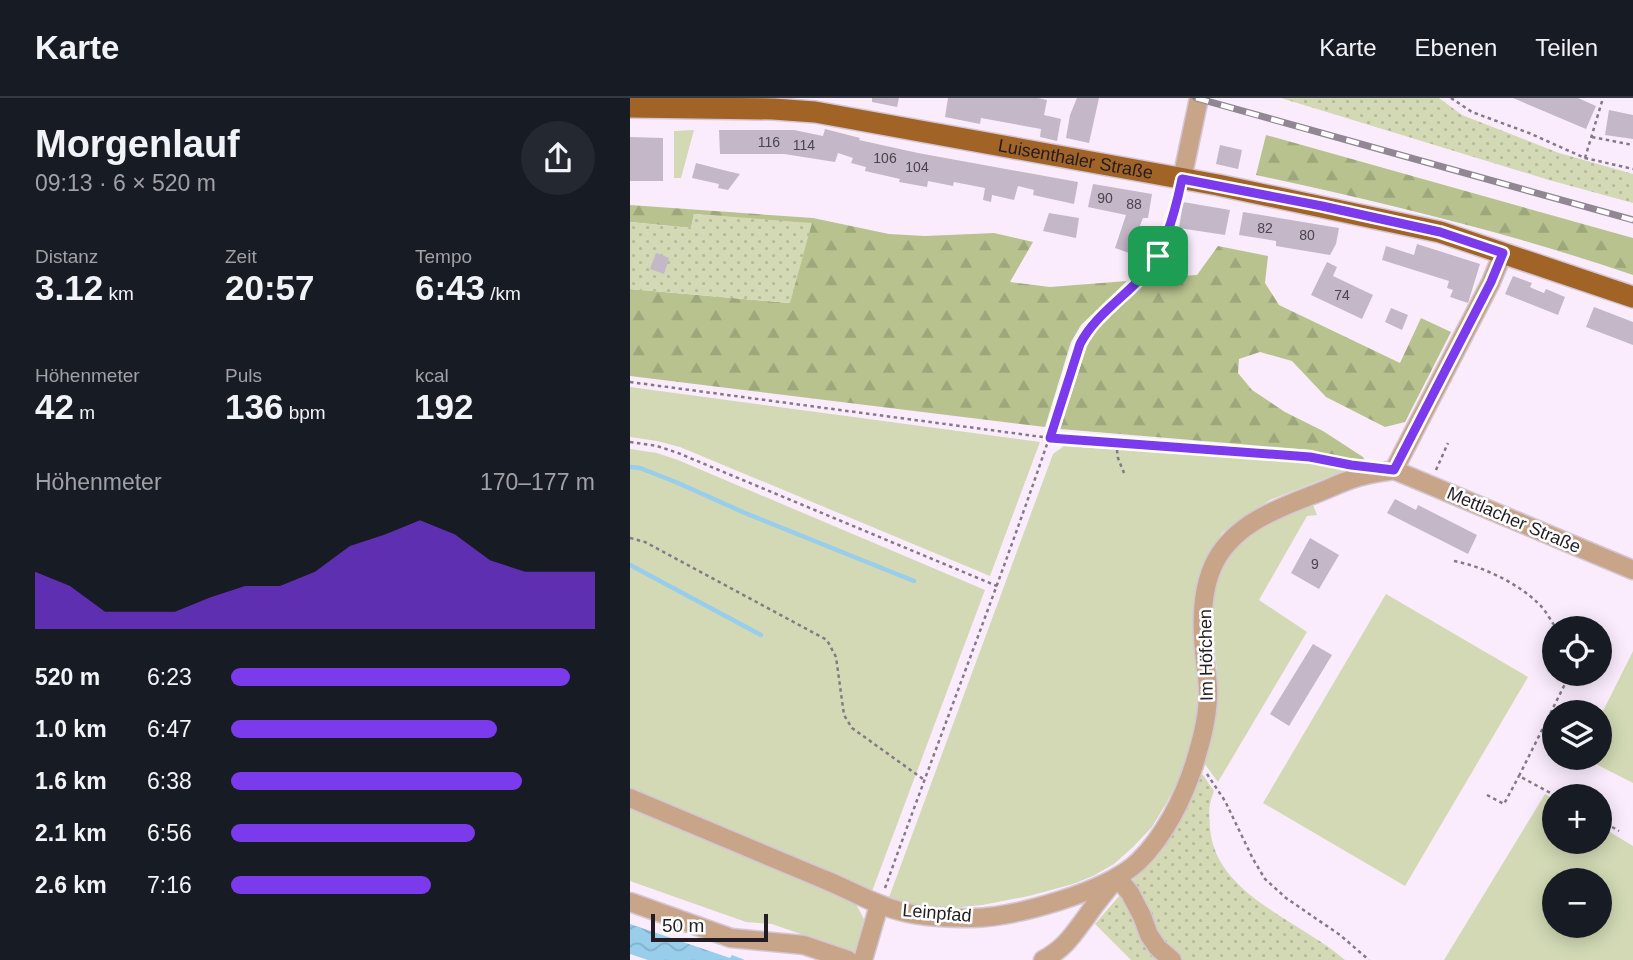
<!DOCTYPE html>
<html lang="de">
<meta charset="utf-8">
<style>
body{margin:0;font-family:Helvetica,sans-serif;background:#242831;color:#f1f3f6;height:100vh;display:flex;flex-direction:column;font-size:26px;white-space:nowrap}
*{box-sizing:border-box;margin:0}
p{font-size:23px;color:#9ea1a6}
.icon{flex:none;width:38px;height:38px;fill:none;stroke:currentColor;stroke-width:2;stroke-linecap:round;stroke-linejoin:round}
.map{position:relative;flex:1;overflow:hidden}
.side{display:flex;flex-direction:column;background:#171b24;width:630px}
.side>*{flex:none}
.controls{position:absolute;left:912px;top:518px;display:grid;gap:14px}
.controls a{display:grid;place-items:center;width:70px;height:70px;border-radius:50%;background:#171b24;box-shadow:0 4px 18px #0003;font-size:35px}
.scale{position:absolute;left:21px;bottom:18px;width:117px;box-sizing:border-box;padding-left:7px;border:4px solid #221d23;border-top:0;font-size:19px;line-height:24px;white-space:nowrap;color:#221d23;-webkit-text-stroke:5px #fff;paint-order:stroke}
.pin{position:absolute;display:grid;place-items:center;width:60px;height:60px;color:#fff;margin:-30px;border-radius:14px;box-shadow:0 4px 10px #0006}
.round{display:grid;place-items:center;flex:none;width:74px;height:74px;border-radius:37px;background:#242831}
.overview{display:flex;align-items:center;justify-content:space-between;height:119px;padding:0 35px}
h1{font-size:38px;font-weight:700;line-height:52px}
.metrics{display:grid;grid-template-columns:repeat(3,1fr);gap:10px;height:119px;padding:7px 35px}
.metrics div{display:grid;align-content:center}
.metrics b{font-size:35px;font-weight:700}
.metrics small{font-size:19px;font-weight:400}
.metrics p{font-size:19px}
.chart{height:196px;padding:14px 35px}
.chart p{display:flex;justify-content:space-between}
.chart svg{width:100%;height:126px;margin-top:7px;fill:#7c3aed;opacity:.7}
ul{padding:0 35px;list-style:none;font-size:23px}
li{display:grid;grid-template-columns:112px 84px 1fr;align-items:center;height:52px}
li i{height:18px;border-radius:9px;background:#7c3aed}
header{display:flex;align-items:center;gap:42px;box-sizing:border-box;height:98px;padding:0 35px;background:#171b24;border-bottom:2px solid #363941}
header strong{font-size:33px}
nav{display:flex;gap:38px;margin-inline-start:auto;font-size:24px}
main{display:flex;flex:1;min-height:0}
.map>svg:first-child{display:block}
.grass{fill:#d2d9b4;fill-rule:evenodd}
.forest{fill:url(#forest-firs)}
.park{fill:url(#park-dots)}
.water{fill:url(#water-waves)}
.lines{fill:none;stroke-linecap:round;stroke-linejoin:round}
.stream{stroke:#98cdeb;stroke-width:4.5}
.building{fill:#c4b7c8}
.minor-casing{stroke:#d3c7d6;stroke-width:21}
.major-casing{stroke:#d3c7d6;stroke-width:24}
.path{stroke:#837a85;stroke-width:2.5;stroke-dasharray:3.5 3.5;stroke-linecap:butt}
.minor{stroke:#c8a588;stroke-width:18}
.major{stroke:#a16326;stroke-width:21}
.rail-casing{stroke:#918793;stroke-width:7}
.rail{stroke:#fff;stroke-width:4.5;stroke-dasharray:13;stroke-linecap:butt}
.route-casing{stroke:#fff;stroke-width:14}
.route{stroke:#7c3aed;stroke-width:9}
.labels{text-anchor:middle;stroke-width:5;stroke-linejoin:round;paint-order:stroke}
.number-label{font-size:14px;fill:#4a444c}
.street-label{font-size:18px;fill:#221d23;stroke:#fff}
</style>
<header>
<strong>Karte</strong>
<nav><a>Karte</a><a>Ebenen</a><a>Teilen</a></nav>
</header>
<main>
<section class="side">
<div class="overview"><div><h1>Morgenlauf</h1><p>09:13 · 6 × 520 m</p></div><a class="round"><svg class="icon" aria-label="share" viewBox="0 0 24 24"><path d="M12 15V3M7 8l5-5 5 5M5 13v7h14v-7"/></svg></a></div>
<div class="metrics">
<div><p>Distanz</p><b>3.12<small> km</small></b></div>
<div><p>Zeit</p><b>20:57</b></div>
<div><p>Tempo</p><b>6:43<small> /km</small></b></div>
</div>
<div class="metrics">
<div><p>Höhenmeter</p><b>42<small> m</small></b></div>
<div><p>Puls</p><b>136<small> bpm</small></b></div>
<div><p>kcal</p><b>192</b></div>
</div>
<div class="chart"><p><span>Höhenmeter</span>170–177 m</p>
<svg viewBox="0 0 160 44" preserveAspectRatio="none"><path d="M0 44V24L10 29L20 38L30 38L40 38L50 33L60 29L70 29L80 24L90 15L100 11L110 6L120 11L130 20L140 24L150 24L160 24V44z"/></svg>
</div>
<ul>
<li><b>520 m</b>6:23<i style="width:93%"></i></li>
<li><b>1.0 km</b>6:47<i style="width:73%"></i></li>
<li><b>1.6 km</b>6:38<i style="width:80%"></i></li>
<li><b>2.1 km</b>6:56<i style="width:67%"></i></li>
<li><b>2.6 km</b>7:16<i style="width:55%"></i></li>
</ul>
</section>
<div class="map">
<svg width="1003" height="862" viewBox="0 0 1003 862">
<defs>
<pattern id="forest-firs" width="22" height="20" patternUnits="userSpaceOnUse" patternTransform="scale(1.75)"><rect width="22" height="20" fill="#b8c28f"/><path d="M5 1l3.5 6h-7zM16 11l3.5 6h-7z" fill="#9ea67b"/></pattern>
<pattern id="park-dots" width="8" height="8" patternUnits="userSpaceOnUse" patternTransform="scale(1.75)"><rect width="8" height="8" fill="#d2d9b4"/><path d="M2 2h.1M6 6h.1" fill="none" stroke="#b4ba9a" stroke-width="1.8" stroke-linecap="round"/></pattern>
<pattern id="water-waves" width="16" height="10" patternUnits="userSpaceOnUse" patternTransform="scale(1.75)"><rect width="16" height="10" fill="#98cdeb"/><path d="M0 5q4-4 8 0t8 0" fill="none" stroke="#83b0c9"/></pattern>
</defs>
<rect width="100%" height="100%" fill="#faecfd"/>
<g class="grass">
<path d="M64,32L51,80H44V33Z"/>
<path d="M0,289L410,344L360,478L50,349L27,343L0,339Z"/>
<path d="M434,348L683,365L719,371L640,402L592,435L573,473L570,606L564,633L550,679L537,704L522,729L504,748L484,766L463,778L443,786L399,798L352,807L321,810L279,809L258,802L423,356Z"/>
<path d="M0,351L27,355L48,362L355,492L241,796L0,693Z"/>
<path d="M682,404L687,417L677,418L629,502L677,534L588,684L571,661L586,598L587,573L581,518L582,493L593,466L607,445L623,433Z"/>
<path d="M756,496L898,579L775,788L633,705Z"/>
<path d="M1003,553V685L954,660H970V619Z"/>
<path d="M915,696L924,701V744H970V728L1003,748V862H814ZM924,782H970V828H924Z"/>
<path d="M0,706L212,795L227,808L234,821L225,855L142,826L116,824L0,783Z"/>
</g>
<g class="forest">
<path d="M636,37L1003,140V177C880,135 753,104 626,77Z"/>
<path d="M0,107L183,120L259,136L295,138L364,135L403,144L380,184L420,189L497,183L451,227L441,244L415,329L0,278V191L159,205L181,126L64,116L61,130L0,124Z"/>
<path d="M588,148L638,158L635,185L649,207L770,265L791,220L821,234L775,324L755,329L696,299L662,263L630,254L609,261L608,275L622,292L655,314L693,333L733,359L737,366L682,352L430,331L457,248L467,232L519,180L567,177Z"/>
</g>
<g class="park">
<path d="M651,0H809L832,17L929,55L1003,76V105L919,82Z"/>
<path d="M64,116L182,125L160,205L0,191V124L61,130Z"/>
<path d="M568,670L584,693C578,709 579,713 580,730C585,797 671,823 715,862H501L465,826L538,741Z"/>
</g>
<path class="water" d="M0,826L100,860L102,857L115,862H18L0,856Z"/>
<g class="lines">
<g class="stream">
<path d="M0,369L10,370L48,385L115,415L284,483"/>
<path d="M0,467L131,537"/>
</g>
</g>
<g class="building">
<path d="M242,0H269L267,9L242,4Z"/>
<path d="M318,0H408L417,2L414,17L431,21L427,43L410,39L411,31L351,20L350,26L315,19Z"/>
<path d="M447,0H469L459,45L436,40L440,17Z"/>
<path d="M883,0H948L966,8L956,31Z"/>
<path d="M979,12L1003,17V41L975,37Z"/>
<path d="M195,31L230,40L229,42L288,55L448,84L444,106L403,97L404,92L388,88L384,102L362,97L361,104L353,102L355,90L324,84L323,88L298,83L297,89L269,84L270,81L235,73L236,69L221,65L223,60L208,55L205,64L154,56H90L89,32H164L193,38Z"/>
<path d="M0,39L33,40V83H0Z"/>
<path d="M590,47L612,52L608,71L586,66Z"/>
<path d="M66,65L93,72L110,76L98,92L88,90L89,86L62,80Z"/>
<path d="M463,86L522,96L518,120H513L499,155L485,150L496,117L458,109Z"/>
<path d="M553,104L600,112L595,137L549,130Z"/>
<path d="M613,114L709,130L706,146L700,157L646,148V143L609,137Z"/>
<path d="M419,115L449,120L446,140L413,133Z"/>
<path d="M787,146L850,166L838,205L820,199L823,192L817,190L819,183L752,162L756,148L784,157Z"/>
<path d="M26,155L39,160L34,176L20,171Z"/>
<path d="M697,164L707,169L703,178L743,197L732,221L681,197Z"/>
<path d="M883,178L902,185L900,189L904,191L914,195L916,191L935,199L928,217L875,196Z"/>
<path d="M964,209L1003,224V247L956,229Z"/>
<path d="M761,210L778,217L772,232L755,224Z"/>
<path d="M765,401L786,412L788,407L847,437L838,456L757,415Z"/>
<path d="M680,440L709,457L689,491L661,475Z"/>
<path d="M683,546L702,557L659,628L640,616Z"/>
</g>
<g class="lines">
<defs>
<g id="minor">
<path d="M552,81L569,0"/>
<path d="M764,372L1003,472"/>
<path d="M764,372L861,184L873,155"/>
<path d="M0,700C64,727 129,754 193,781C221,792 248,809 278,815C296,819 324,820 342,820C385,819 476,794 508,764C534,739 553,701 564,667C571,644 577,623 578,599C579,587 576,574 575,562C571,529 570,491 586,462C606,426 646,411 682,397C699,391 715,382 732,378C743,375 754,374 764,372"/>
<path d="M487,779L500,795L512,818L519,837L528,850L542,862"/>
<path d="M0,804L101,840L174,847L218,862"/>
<path d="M233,862L249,807"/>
<path d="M413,862C435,850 442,838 457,818C465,806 475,794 485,782"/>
</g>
<g id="major">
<path id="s1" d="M0,9L143,11L185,14L588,87L810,134L1003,199"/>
</g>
</defs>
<use href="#minor" class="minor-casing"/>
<use href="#major" class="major-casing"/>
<g class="path">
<path d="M821,0L842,14L899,35L955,60L1003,71"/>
<path d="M962,39L1003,47"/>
<path d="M955,60L973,0"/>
<path d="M0,284L420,340L680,359L712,366"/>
<path d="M0,344L27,348L48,355L367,488"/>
<path d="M486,345L488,360L494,375"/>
<path d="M806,372L818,345"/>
<path d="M0,440L15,444L197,542L206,559L214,617L222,630L293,681"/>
<path d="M824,463C854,469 888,485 910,507C916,513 921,523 926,530"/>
<path d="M577,676L595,703L623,761L635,781L656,800L710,837L739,862"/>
<path d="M857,697L874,706L889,678"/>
<path d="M926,698L889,678L940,576"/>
<path d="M970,722L989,733"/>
<path d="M255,790C320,609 392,430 450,246C463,222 486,205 505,186C529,162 542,131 548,98"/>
</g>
<use href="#minor" class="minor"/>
<use href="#major" class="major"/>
<defs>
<path id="rail" d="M566,0L1003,122"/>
</defs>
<use href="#rail" class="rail-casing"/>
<use href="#rail" class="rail"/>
</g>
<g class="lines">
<defs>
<path id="route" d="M552,81L692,108L810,134L873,155L861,184L764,372L721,367L680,359L420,340L450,246C463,221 486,205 506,185C534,157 544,119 552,81Z"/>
</defs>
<use href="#route" class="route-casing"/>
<use href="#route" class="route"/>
</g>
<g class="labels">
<g class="number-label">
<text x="139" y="49">116</text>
<text x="174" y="52">114</text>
<text x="255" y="65">106</text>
<text x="287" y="74">104</text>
<text x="475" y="105">90</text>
<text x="504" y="111">88</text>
<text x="635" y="135">82</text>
<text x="677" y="142">80</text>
<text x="712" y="202">74</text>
<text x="685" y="471">9</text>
</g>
<g class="street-label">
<text dy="6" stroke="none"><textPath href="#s1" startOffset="450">Luisenthaler Straße</textPath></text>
<text transform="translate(884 422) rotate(23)" y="6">Mettlacher Straße</text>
<text transform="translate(576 557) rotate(-91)" y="6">Im Höfchen</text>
<text transform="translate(307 815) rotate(5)" y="6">Leinpfad</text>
</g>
</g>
</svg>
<div class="controls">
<a><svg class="icon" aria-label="locate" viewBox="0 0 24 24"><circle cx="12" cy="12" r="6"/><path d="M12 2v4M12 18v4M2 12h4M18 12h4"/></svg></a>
<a><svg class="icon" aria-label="layers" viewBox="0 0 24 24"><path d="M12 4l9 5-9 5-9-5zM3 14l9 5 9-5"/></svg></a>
<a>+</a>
<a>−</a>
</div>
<div class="scale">50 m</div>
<div class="pin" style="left:528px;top:158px;background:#1e9e55"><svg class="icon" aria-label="arrive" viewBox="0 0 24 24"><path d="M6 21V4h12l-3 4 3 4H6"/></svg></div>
</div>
</main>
